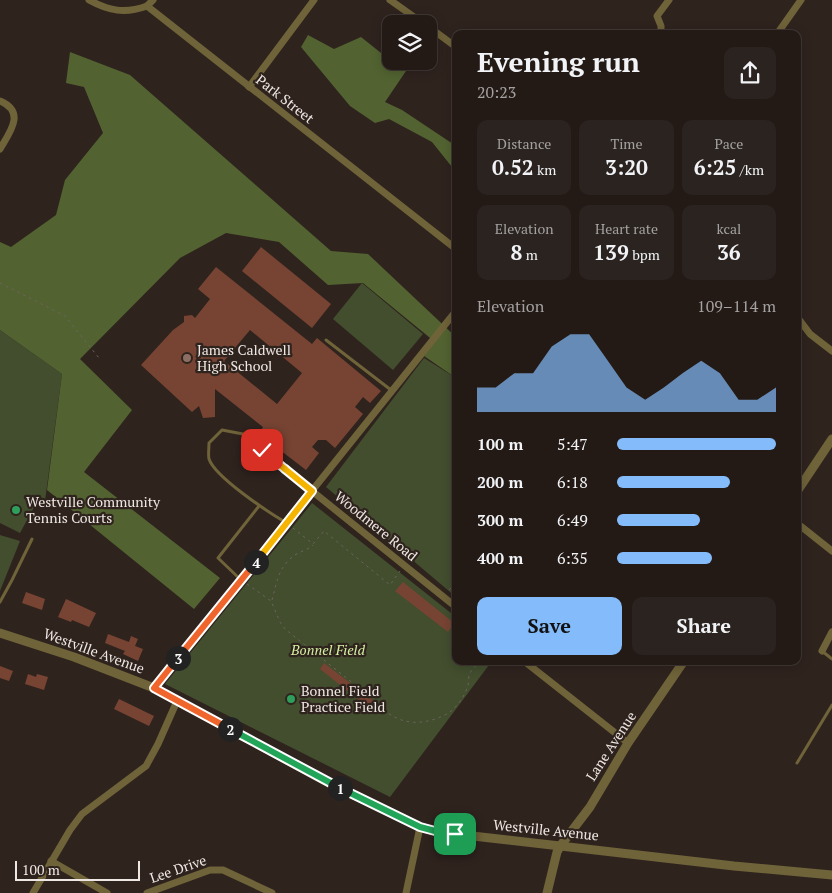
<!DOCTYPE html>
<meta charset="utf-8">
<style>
body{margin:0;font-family:"PT Serif",serif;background:#2b231f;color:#f1f3f6;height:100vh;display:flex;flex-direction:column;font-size:19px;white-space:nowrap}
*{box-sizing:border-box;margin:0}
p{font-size:16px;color:#a3a1a1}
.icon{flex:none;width:28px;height:28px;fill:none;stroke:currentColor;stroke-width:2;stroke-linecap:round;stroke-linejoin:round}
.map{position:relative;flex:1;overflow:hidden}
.panel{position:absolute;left:452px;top:30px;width:349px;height:635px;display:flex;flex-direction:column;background:#231a16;border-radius:10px;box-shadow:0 2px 12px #0003,0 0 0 1px #403835}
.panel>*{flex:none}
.fabs{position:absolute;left:382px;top:15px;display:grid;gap:10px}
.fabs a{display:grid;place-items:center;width:55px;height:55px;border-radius:10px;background:#231a16;box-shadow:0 2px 12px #0003,0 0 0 1px #403835;font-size:25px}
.scale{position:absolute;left:15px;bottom:12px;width:125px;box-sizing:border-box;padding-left:5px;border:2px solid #efe7e3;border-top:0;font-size:14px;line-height:18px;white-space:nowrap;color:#efe7e3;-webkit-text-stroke:4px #2f231e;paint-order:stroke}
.pin{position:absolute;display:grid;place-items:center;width:42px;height:42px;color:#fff;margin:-21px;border-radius:10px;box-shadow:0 2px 8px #0006}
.km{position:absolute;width:25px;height:25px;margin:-12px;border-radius:50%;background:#222;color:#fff;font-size:14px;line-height:25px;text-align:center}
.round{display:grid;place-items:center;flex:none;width:52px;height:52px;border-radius:10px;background:#2b231f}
.overview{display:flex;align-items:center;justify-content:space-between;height:85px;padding:0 25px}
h1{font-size:28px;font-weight:800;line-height:38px}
.stats{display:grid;grid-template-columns:repeat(3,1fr);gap:8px;height:85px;padding:5px 25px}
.stats div{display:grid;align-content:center;border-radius:10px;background:#2b231f;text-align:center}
.stats b{font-size:21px;font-weight:800}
.stats small{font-size:14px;font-weight:400}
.stats p{font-size:14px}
.chart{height:140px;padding:10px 25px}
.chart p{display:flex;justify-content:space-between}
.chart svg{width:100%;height:90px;margin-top:5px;fill:#84bcfb;opacity:.7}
.action{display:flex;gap:10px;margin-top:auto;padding:10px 25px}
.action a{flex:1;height:58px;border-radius:10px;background:#84bcfb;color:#111;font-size:20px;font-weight:800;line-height:58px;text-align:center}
.action a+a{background:#2b231f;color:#f1f3f6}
ul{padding:0 25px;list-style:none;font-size:16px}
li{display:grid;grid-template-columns:80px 60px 1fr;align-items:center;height:38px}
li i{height:12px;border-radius:6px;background:#84bcfb}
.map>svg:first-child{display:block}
.green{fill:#424e2e}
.forest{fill:#526331}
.building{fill:#743;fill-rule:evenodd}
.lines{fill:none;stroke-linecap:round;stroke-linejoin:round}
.path{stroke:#6d625e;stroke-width:1;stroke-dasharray:2.5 4;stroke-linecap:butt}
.service{stroke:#6f6339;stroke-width:3}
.minor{stroke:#6f6339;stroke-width:7}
.tertiary{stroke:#6f6339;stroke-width:9}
.split-1-casing{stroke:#fff;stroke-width:10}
.split-2-casing{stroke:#fff;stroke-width:10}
.split-3-casing{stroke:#fff;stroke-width:10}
.split-4-casing{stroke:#fff;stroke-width:10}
.split-5-casing{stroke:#fff;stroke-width:10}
.split-6-casing{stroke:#fff;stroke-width:10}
.split-1{stroke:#22a559;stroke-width:6}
.split-2{stroke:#22a559;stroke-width:6}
.split-3{stroke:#f0652b;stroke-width:6}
.split-4{stroke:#f0652b;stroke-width:6}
.split-5{stroke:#f5b400;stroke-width:6}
.split-6{stroke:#f5b400;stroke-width:6}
.education-dot{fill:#8d6e63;stroke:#2f231e;stroke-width:2}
.leisure-dot{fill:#2e9e5b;stroke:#2f231e;stroke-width:2}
.labels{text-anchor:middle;stroke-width:4.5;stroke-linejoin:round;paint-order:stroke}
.street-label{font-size:14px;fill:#efe7e3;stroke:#2f231e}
.poi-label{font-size:14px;fill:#efe7e3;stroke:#2f231e;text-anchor:start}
.park-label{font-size:14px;font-style:italic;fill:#d5f1a3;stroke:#2f231e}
</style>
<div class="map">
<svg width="832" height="893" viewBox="0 0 832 893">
<rect width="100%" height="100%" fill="#2f231e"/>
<g class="green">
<path d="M362,283L423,334L393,370L333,319Z"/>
<path d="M0,330L62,374L45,501L39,498L20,533L0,523Z"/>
<path d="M424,358L456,378V597L326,487Z"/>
<path d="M312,503L456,617V661H492L390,797L165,684Z"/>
<path d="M0,535L20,541L0,591Z"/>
</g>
<g class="forest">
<path d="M308,35L334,49L361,37L391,61L406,71L385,102L402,110L453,144L456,142V172L432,142L389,119L375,123L350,106L301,47Z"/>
<path d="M70,52L130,75L331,251L368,254L456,337V378L424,356L435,342L363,283L328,285L279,242L226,233L180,258L80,359L132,410L84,472L220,578L194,609L47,490L62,374L0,330V242L11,247L56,215L65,180L103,133L84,87L66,83Z"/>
</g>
<g class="building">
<path d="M261,247L331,304L312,328L242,271Z"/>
<path d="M216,267L312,344L317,338L381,391L370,403L363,397L355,407L363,414L335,448L326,440H318L312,447L319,453L306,470L276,447L272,452L265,446L260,447L259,450V454L253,448L258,446L257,442L263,435L260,432L263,427L215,389V417L203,418L199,406L192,412L141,365L173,330L184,322V316L192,315L195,318L210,299L198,289ZM250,330L302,373L277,404L224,361Z"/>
<path d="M403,582L454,623L448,632L395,591Z"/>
<path d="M26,592L45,599L42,610L22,603Z"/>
<path d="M66,599L96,613L89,627L72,620L71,622L58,617Z"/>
<path d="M108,634L129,642L131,636L138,639L135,646L143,649L138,661L123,654L125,651L105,643Z"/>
<path d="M324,663L374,701L369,708L320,669Z"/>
<path d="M0,666L13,671L9,681L0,678Z"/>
<path d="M28,674L36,677L37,674L48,677L44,690L25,684Z"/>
<path d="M119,699L154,716L149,726L114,709Z"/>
</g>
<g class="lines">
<g class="path">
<path d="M0,283L65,316L99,358"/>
<path d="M293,528L313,544L324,531L390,585L400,571"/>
<path d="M247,584L271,601L280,622L285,629L369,696C389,718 408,729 438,718C445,715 452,712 457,705C462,700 466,692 468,685C469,681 468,677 470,673C472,669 477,665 480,661"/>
<path d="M449,590L456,583"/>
<path d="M272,600C277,582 278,567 295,555C301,551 308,550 313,545"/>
<path d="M456,633L454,636L456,638"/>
</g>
<g class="service">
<path d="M326,340L391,390"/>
<path d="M255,445L243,434L222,430L209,443C209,448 208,455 209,459C215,477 268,512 285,522"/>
<path d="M262,450L311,491"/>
<path d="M241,580L218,558L259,506"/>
<path d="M0,602L12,580L32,539"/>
<path d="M822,651L832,659"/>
<path d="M797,763L832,705"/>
</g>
<g class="minor">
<path d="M89,0C109,11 125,14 147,6L456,249"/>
<path d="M390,0L424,24"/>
<path d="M147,6L153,0"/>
<path d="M429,27L456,47"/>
<path d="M661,34V26L657,16L669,0"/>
<path d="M777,34L801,0"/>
<path d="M249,87L314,0"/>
<path d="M0,101C26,112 10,132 0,149"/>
<path d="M798,318L810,334L832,351"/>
<path d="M312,491L456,607"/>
<path d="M798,524L832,551"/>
<path d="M822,651L832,632"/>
<path d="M524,661L628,743"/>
<path d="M154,688L456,311"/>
<path d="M51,861L107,893"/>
<path d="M33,893L70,830L82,814L146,766L158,744L177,701"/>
<path d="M147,893L210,870H223L272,893"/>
<path d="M406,893L420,827"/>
</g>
<g class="tertiary">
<path d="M798,490L832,439"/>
<path d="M0,633L74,657L154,688L331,784L420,827L435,831L455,834L734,866L832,875"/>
<path d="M547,893L557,852L561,845L590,807L628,743L684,661"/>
</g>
</g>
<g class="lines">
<defs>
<path id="split-1" d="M340,788L420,827L435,831L455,834"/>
<path id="split-2" d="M230,729L340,788"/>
<path id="split-3" d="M178,658L154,688L230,729"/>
<path id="split-4" d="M178,658L256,562"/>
<path id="split-5" d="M256,562L312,491L285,469"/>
<path id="split-6" d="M262,450L285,469"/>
</defs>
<use href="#split-1" class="split-1-casing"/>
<use href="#split-2" class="split-2-casing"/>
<use href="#split-3" class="split-3-casing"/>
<use href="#split-4" class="split-4-casing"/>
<use href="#split-5" class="split-5-casing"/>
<use href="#split-6" class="split-6-casing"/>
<use href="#split-1" class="split-1"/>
<use href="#split-2" class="split-2"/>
<use href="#split-3" class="split-3"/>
<use href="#split-4" class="split-4"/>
<use href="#split-5" class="split-5"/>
<use href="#split-6" class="split-6"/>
</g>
<circle class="education-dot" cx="187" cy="358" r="5"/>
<g class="leisure-dot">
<circle cx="16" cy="510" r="5"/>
<circle cx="291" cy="699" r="5"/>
</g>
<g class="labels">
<g class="street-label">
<text transform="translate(285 99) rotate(38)" y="5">Park Street</text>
<text transform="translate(376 526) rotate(39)" y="5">Woodmere Road</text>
<text transform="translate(94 651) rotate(20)" y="5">Westville Avenue</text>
<text transform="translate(611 746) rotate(-57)" y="5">Lane Avenue</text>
<text transform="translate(546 830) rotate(6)" y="5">Westville Avenue</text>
<text transform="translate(178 869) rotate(-19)" y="5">Lee Drive</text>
</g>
<g class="poi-label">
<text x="197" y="355">James Caldwell<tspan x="197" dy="16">High School</tspan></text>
<text x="26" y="507">Westville Community<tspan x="26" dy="16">Tennis Courts</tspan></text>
<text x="301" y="696">Bonnel Field<tspan x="301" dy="16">Practice Field</tspan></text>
</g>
<g class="park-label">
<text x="328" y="655">Bonnel Field</text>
</g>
</g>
</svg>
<div class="fabs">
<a><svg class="icon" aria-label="layers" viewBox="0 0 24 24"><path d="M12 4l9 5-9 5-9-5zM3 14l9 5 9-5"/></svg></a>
</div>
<div class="scale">100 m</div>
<div class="pin" style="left:455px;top:834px;background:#1e9e55"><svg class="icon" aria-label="arrive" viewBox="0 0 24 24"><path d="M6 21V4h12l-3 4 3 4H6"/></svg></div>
<div class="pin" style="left:262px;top:450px;background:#d93025"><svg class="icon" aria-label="check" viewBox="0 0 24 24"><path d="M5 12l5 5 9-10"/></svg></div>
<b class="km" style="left:340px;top:788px">1</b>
<b class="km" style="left:230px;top:729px">2</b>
<b class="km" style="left:178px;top:658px">3</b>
<b class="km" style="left:256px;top:562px">4</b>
<section class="panel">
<div class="overview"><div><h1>Evening run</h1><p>20:23</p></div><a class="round"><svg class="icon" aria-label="share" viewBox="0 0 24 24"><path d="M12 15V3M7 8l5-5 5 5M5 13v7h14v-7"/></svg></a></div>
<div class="stats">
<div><p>Distance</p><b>0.52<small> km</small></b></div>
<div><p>Time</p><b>3:20</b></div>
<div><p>Pace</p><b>6:25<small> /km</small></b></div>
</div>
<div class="stats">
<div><p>Elevation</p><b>8<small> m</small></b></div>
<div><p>Heart rate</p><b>139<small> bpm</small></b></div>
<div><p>kcal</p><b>36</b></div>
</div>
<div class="chart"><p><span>Elevation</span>109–114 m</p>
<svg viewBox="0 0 160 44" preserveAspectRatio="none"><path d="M0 44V32L10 32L20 25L30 25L40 12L50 6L60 6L70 19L80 32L90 38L100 32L110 25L120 19L130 25L140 38L150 38L160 32V44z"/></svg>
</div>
<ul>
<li><b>100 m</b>5:47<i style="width:100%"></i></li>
<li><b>200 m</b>6:18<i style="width:71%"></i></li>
<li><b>300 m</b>6:49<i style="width:52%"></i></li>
<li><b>400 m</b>6:35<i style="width:60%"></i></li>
</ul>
<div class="action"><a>Save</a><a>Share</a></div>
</section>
</div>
